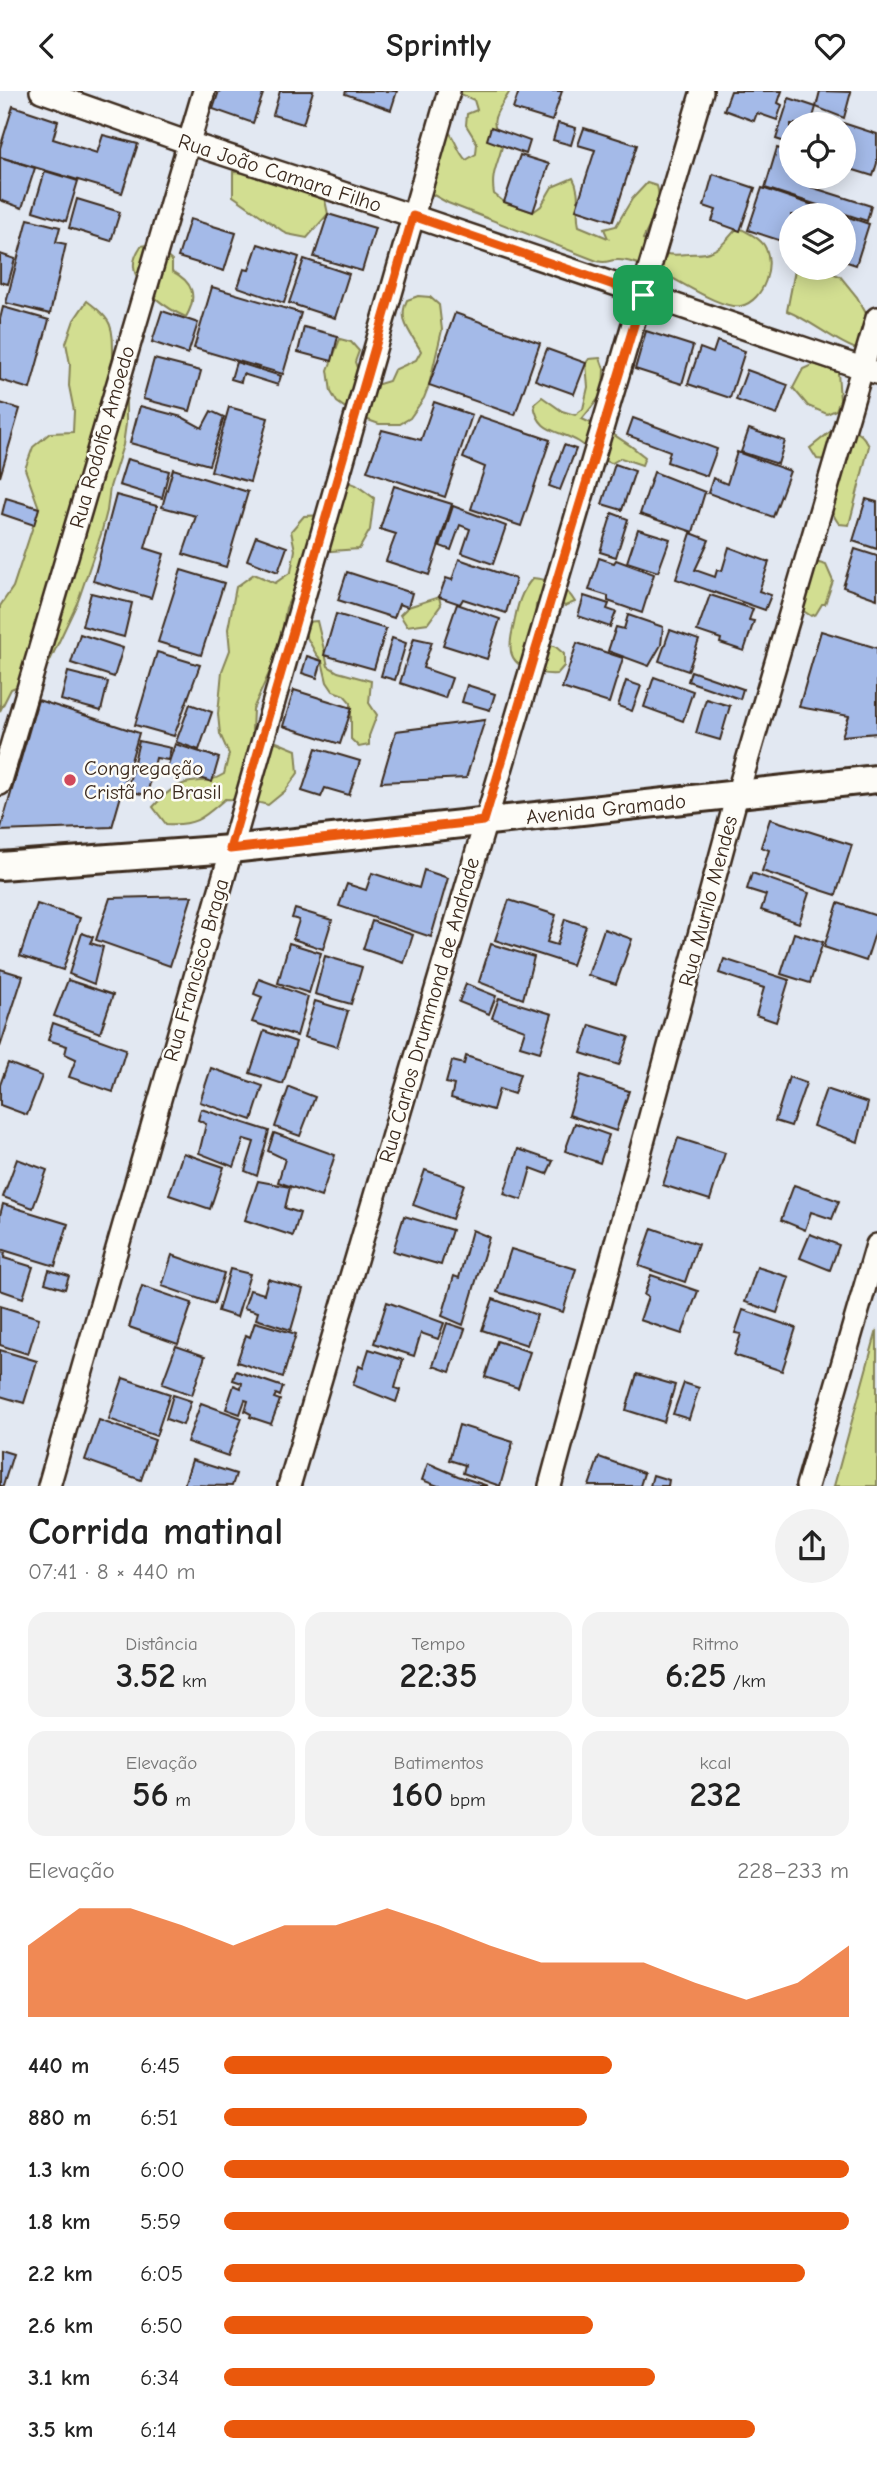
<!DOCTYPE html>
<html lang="pt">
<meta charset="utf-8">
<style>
body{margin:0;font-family:"Comic Neue",sans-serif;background:#f2f2f2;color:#222;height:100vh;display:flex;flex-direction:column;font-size:26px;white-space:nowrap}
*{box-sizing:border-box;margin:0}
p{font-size:23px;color:#767676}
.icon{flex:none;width:38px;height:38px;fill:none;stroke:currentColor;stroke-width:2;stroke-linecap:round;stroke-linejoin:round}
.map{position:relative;height:1395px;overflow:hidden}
.panel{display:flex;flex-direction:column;background:#fff;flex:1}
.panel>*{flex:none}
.buttons{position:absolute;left:779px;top:21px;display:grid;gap:14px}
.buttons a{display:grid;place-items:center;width:77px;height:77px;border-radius:50%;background:#fff;box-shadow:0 4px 18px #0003;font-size:35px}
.pin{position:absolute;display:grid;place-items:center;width:60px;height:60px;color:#fff;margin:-30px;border-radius:14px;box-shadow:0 4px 10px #0006}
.round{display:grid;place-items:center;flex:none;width:74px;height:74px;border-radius:37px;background:#f2f2f2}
.summary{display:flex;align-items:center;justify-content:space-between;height:119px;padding:0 28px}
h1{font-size:38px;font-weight:800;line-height:52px}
.figures{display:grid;grid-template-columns:repeat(3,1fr);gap:10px;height:119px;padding:7px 28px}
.figures div{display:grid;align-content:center;border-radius:18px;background:#f2f2f2;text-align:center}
.figures b{font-size:35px;font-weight:800}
.figures small{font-size:19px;font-weight:400}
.figures p{font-size:19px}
.chart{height:196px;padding:14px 28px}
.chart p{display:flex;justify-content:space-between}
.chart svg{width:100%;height:126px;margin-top:7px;fill:#ea580c;opacity:.7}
ul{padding:0 28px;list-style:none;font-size:23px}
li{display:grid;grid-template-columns:112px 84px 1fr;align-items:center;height:52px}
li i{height:18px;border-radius:9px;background:#ea580c}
header{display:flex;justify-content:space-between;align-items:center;height:91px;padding:0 28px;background:#fff;font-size:32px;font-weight:800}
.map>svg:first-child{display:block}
.green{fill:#d2de91;stroke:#868458;stroke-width:2}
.building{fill:#a4bae8;stroke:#3b2a1e;stroke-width:2}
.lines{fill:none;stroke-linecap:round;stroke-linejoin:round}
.minor-casing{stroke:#3b2a1e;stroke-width:26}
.tertiary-casing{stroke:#3b2a1e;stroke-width:32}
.minor{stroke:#fdfcf7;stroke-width:21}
.tertiary{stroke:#fdfcf7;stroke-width:26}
.route-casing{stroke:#fff;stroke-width:14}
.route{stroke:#ea580c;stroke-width:9}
.poi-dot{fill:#d1495b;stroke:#fdfcf7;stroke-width:2.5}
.labels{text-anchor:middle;stroke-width:5;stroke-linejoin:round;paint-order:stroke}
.street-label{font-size:21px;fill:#3b2a1e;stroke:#fdfcf7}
.poi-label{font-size:21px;fill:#3b2a1e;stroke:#fdfcf7;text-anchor:start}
</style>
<header><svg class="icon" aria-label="back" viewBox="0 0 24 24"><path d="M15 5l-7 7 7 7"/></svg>Sprintly<svg class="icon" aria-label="heart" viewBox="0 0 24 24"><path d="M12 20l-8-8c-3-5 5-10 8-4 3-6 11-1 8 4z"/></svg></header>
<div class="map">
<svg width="877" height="1395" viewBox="0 0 877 1395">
<rect width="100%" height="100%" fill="#e2e8f2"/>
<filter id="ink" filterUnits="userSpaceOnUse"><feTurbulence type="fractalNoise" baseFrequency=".0143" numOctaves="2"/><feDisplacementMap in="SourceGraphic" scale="14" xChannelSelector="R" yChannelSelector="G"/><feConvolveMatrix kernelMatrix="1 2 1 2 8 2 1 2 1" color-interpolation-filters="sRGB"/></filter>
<g filter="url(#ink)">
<g class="green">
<path d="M454,0H510C499,20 485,29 503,50C500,71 490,80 494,103L504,111L533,121L541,115L552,96L573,87C582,103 575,118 579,135L608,147L604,138L616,135L632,108L647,92L657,95C663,114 651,131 643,148C656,164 668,165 687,163C694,162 702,164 709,161C721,158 730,145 738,136C746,141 758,145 764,154C776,173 764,210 741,215C721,219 678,188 658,180C647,176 629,168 617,169C607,169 608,173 597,170L448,112L428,101L434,59L449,41C457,51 457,60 466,69L476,63L477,52L466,34L467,23L477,19L474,9Z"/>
<path d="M233,81C266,81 296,92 325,109L328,123L307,147L287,143L233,105Z"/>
<path d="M152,153L172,170V180C193,191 198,205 186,226C169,219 135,196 134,176C133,168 137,161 141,155Z"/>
<path d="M817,177L840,185L857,206L868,226L865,261C837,253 814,231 787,220L795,179Z"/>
<path d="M418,205L430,206L439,214L442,239L429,294L424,307L410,327L400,333H379L357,325L337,311L331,301L328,279L340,248L351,251L359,260L355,271L359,282L367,292L379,293L389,290L394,279L416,269L421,260C411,242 397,229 407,209Z"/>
<path d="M87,210C113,229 113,235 113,266H122L131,287L126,310V333L123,354L110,396L107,420L101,443L78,510L48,574L31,589L11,598L0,620V515L13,496L39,417L25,378L33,356L50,342L73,341L74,320L69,295L70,273L66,252L74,229Z"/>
<path d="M600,267L604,278L603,302L582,328C606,338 625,349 645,366L642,374L621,367L612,372C591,367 594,360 579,351C558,338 538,343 534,313L542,306L562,320L575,324L583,318L588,296L586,272L589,268Z"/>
<path d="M814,273L838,281L840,309L836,319L827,323L808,315L793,297L803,278Z"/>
<path d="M841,338C856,338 862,342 869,355L849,434L839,433C825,415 828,391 827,369L817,368L810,357L830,341Z"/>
<path d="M335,386L356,394L374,407L370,439L359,458L317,461L304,476L286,517L279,560L253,618L252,641L296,659L298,682L285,700L268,714L248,709L225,708C203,727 196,735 166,733L153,716C163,705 175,693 191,691C205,689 211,691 224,683L229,663L220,643L218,623L222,580L230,559L228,538L236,496L254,483L275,492L291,481L295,459L291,440L304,425L324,424L321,403Z"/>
<path d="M816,471L826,474L833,490L825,513H822L816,523L811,525L802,519Z"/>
<path d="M533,487C552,489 565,494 575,511L565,515L545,507L536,514L534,547L556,556L564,563V575L557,583C541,584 515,579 511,561C509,551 512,542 514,533C517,515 521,500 533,487Z"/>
<path d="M439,506L441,514L428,532L407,535L400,524L408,516Z"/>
<path d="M317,530L328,575L338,581L371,590L369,612L377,624L369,645V654L359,656L351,648V612L344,604L333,600L327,591L322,570L316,563L305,543L306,531Z"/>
<path d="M877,1239V1395H834Z"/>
</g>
<g class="building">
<path d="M219,0H264L253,32L213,18Z"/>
<path d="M280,0H313L303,33L273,24Z"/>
<path d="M346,0H397L391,19L345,3Z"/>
<path d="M519,0H562L552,30L513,18Z"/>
<path d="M731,0H782L778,12L782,14L777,29L757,22L754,30L724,19Z"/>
<path d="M820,0L851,1L844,27L816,16Z"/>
<path d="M789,7L816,16L811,33H791V53L776,48Z"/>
<path d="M13,15L58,30L53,48L97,62L103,44L138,53L122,102L0,66V57Z"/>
<path d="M558,32L576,37L571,54L553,49Z"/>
<path d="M843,32L877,43V72L873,85L844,76Z"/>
<path d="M491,36L530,50L526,63L487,49Z"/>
<path d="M584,37L637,54L613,130L576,118L595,59L578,54Z"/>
<path d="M777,57L791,61V86H814L811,96L871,115L867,130L765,97Z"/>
<path d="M520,64L549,73L533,121L504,111Z"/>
<path d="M0,66L35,77L22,117L0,109Z"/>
<path d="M45,80L78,90L66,130L33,120Z"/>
<path d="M713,83L755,97L740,140L712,130L716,119L704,115Z"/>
<path d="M762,97L869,133L856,174L844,170V124H791V153L748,139Z"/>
<path d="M77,108L120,121L111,150L69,137Z"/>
<path d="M328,123L375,137L362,180L314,166Z"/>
<path d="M28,128L60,136L56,151L66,153L50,223L6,212Z"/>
<path d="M190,128L236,142L224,180L178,166Z"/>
<path d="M258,153L299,166L284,212L238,196L244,178L249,179Z"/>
<path d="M0,163L15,168L8,193L0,191Z"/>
<path d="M304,168L349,183L335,227L289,212Z"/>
<path d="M212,196L301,222L283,283L194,257Z"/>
<path d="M3,216L49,229L30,298L0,289V228Z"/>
<path d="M162,220L198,232L188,263L152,251Z"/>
<path d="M455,222L540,252L515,324L429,294Z"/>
<path d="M304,236L338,245L332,270L298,261Z"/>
<path d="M646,240L693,255L682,293L635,278Z"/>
<path d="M717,250L745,260L730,307L688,293L700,257L713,262Z"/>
<path d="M547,258L586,272L574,303L535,289Z"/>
<path d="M154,268L201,280L190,320L143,308Z"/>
<path d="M236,271L281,285L278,294L243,283L241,291L231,288Z"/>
<path d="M747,279L788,294L777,324L736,309Z"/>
<path d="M434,311L472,324L445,406L367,380L382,339L421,349Z"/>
<path d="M0,312L20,318L0,386Z"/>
<path d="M140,315L182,326L202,337L211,320L224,326L209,374L130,352Z"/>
<path d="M229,316L268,327L250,391L211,380Z"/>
<path d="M479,325L550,349L521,435L471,418L485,376L463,367Z"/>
<path d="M633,327L717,358L707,385L667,371L670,360L627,344Z"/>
<path d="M749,338L785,350L778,373L741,361Z"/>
<path d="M564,354L576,358L560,399L549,395Z"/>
<path d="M737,361L790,380L773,426L708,402L713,387L727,393Z"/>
<path d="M127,368L169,380L162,407L119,394Z"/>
<path d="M615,373L635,380L622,419L602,413Z"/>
<path d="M173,378L248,401L226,476L183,463L196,425L162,416Z"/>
<path d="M654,381L705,401L693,441L640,423Z"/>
<path d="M394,395L452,413L429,484L386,470L396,443L380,438Z"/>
<path d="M116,404L157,415L145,457L164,463L151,507L93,490Z"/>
<path d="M6,407L39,417L34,434L2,423Z"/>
<path d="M866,408L877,411V458L853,450Z"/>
<path d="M453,415L506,435L493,473L462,462L470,438L460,434L451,459L440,455Z"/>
<path d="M612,422L628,428L616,466L600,461Z"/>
<path d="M638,438L670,448L658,481L627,471Z"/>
<path d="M691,442L709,449L695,479L715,486L717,479L722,480L729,456L769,471L759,500L771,504L765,519L676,488Z"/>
<path d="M256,445L287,456L278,481L247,469Z"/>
<path d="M855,458L877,465V508L843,496Z"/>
<path d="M599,467L614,472L616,469L654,483L642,522L608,510V505L589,499Z"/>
<path d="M459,468L516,488L506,522L463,508L460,513L439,506L446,487L452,489Z"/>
<path d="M181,479L224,492L201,564L158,551Z"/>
<path d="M347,481L412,502L408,516L399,513L394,527L338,509Z"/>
<path d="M91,502L132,512L124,546L82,535Z"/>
<path d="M710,504L753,518L749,529L754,530L744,560L720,552L721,548L697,540Z"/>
<path d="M584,505L609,513L607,518L616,521L610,536L578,525Z"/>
<path d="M457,513L500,528L487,568L443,554Z"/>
<path d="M336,523L386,538L374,578L324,564Z"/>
<path d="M628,524L663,536L661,554L649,575L608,560L616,536L624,538Z"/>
<path d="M670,539L699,549L688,580L659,570Z"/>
<path d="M821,540L877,557V642L842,645L849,625L799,616Z"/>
<path d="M80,543L123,557L114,586L71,572Z"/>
<path d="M392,547L406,552L395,589L381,585Z"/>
<path d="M414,547L432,551L423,577L452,587L445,607L400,592Z"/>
<path d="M577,552L623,567L609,612L562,597Z"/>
<path d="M157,561L200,574L174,645L135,634Z"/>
<path d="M307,565L322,570L317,587L302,582Z"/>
<path d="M691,580L743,598L740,608L688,590Z"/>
<path d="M68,581L108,591L101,620L61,609Z"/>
<path d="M654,586L693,600L683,630L644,616Z"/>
<path d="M626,590L641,595L632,620L618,615Z"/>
<path d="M467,594L495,603L490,619L462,611Z"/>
<path d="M294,599L352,617L340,653L283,635Z"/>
<path d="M706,608L730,615L720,649L696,642Z"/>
<path d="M38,609L139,642L112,736L0,740Z"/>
<path d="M190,613L212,621L199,659L176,651Z"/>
<path d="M485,629L466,687L381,691L396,640Z"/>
<path d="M139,650L171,657L168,669L156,667L147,704L127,700Z"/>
<path d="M175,653L219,667L212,691L167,677Z"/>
<path d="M316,657L360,670L349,704L325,697L321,706L302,700Z"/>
<path d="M770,728L852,754L836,804L762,780L769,759L761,756Z"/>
<path d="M424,779L448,787L431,846L339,815L347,793L366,799L372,782L419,797Z"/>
<path d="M752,782L809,802L799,832L761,819L766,804L747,798Z"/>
<path d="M192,805L170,875L96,849L110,807Z"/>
<path d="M509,809L556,824L547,851L557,854L565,828L586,835L572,874L495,849Z"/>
<path d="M838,812L877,825V836L866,870L824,856Z"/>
<path d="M37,813L80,827L63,879L20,865Z"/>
<path d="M295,818L332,829L323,858L293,848L299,829L292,827Z"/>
<path d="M372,830L413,844L404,872L363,858Z"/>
<path d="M604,838L632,848L616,893L588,884Z"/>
<path d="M82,842L93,846L90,852L103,856L94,893L69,883Z"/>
<path d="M794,842L823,851L810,892L781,883Z"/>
<path d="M289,852L321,862L309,902L278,892Z"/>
<path d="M491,853L534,866L523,908L479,891Z"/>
<path d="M325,865L362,876L351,913L315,903Z"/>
<path d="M724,868L789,889L776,931L756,924L764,897L719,882Z"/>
<path d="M0,878L23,885L0,956Z"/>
<path d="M259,888L308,906L297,945L252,931L262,906L254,903Z"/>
<path d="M68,889L113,904L100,942L54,925Z"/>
<path d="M466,893L496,905L489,923L459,911Z"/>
<path d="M499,907L552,923L540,961L520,955L525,939L492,927Z"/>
<path d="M315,910L348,920L337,956L304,946Z"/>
<path d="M53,932L126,958L113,1001L69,986L76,968L65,963L67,955L48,949Z"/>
<path d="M590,934L629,946L619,974L581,962Z"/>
<path d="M264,940L296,951L283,993L250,982Z"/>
<path d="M466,965L520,983L514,1003L499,998L493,1019L451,1007L454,994L446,992L452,970L464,973Z"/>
<path d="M8,972L42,985L27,1024L0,1014V994Z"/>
<path d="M211,977L263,995L252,1029L200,1011Z"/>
<path d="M581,984L629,1000L616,1040L569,1024Z"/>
<path d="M789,986L806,992L791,1035L775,1030Z"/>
<path d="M289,996L315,1006L300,1045L275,1036Z"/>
<path d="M826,998L868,1012L858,1051L813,1035Z"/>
<path d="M201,1018L269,1040L257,1085L245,1080L254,1051L244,1048L234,1076L199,1062L206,1033L198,1029Z"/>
<path d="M575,1032L609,1044L600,1072L565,1060Z"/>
<path d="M274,1042L335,1064L321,1106L278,1091L285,1068L268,1060Z"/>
<path d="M678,1047L725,1062L710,1109L663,1094Z"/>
<path d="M518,1058L553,1070L547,1083L531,1077L522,1109L504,1103Z"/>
<path d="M183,1062L224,1076L210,1118L169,1104Z"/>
<path d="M17,1068L47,1079L33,1117L3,1106Z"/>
<path d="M425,1079L464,1093L452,1128L413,1114Z"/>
<path d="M258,1090L290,1096L285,1117L300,1122L293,1145L245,1129Z"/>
<path d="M794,1094L839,1110L832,1128L811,1121L805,1139L781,1129Z"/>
<path d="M3,1113L68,1133L55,1175L0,1158V1124Z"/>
<path d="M404,1125L452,1139L441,1174L393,1160Z"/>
<path d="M652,1137L698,1153L685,1191L639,1175Z"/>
<path d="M472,1139L489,1146L463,1234L442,1225L454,1185L459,1187Z"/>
<path d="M810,1143L839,1154L830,1179L800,1167Z"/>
<path d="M511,1158L576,1178L563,1221L497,1201Z"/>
<path d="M0,1161L5,1162L4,1167L33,1176L23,1207L0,1199Z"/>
<path d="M172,1164L224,1182L214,1213L162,1195Z"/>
<path d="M757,1176L789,1186L777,1222L745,1211Z"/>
<path d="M230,1178L250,1183L237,1226L218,1220Z"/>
<path d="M49,1179L69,1185L65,1198L45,1192Z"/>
<path d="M651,1184L698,1200L682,1243L640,1229L648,1206L644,1204Z"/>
<path d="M268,1188L303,1198L291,1239L256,1228L258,1221L244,1217L250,1199L264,1203Z"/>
<path d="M142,1195L192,1212L178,1253L129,1236Z"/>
<path d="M493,1208L537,1224L527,1254L482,1239Z"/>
<path d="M387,1211L444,1232L438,1248L421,1242L414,1265L374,1252Z"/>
<path d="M0,1215L39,1227L28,1263L0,1254Z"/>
<path d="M743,1219L796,1237L782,1280L734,1264L741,1243L735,1242Z"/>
<path d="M255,1231L296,1243L283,1286L237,1271L246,1244L250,1246Z"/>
<path d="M447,1232L465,1238L450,1281L433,1275Z"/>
<path d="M497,1250L530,1261L518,1297L485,1286Z"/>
<path d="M176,1255L205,1265L192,1304L162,1293Z"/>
<path d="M369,1258L403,1269L395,1297L400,1299L396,1311L353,1294L359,1275L363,1277Z"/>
<path d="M0,1259L37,1270L24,1312L0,1305Z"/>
<path d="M236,1280L283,1296L280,1305L276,1303L274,1307L280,1309L271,1333L250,1326L251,1323L245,1320L248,1310L245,1309L240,1323L226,1318L234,1294L241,1297L242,1292L233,1289Z"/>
<path d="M637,1283L675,1294L664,1331L626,1319Z"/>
<path d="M123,1287L170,1303L156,1345L109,1328Z"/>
<path d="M684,1292L699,1297L689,1328L673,1323Z"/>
<path d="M173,1304L191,1310L183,1334L166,1328Z"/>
<path d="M201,1312L242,1327L228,1365L187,1351Z"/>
<path d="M99,1329L155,1349L141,1389L85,1369Z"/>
<path d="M459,1334L513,1351L500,1395L463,1382L465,1374L449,1369Z"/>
<path d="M0,1359L13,1363L3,1395H0Z"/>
<path d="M599,1366L644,1382L640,1395H589Z"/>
<path d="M192,1369L236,1383L232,1395L184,1394Z"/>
<path d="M428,1372L458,1385L488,1395H438L422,1389Z"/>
<path d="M653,1384L669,1389L668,1395H650Z"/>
</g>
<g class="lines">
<defs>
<g id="minor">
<path d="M41,0L189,52L413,125L877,282"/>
<path d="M0,693L204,0"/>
<path d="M49,1395L449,0"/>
<path d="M289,1395L702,0"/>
<path d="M550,1395L737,704L877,227"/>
<path d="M807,1395L877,1154"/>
</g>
<path id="tertiary" d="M0,775L231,758L877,688"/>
</defs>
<use href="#minor" class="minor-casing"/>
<use href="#tertiary" class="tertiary-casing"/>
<use href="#minor" class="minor"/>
<use href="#tertiary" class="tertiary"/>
</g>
</g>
<g class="lines" filter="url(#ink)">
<defs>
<path id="route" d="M413,125L643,204L484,730L230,758Z"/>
</defs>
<use href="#route" class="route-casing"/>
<use href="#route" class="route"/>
</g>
<circle class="poi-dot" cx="70" cy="689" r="7"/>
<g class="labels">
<g class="street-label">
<text transform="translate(280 82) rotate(18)" y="7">Rua João Camara Filho</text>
<text transform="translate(102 346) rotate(-74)" y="7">Rua Rodolfo Amoedo</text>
<text transform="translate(606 718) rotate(-6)" y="7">Avenida Gramado</text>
<text transform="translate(708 810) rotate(-75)" y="7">Rua Murilo Mendes</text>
<text transform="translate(196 879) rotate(-74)" y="7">Rua Francisco Braga</text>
<text transform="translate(429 919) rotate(-74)" y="7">Rua Carlos Drummond de Andrade</text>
</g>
<g class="poi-label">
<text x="84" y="684">Congregação<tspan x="84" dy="24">Cristã no Brasil</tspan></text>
</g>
</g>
</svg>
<div class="buttons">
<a><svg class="icon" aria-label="locate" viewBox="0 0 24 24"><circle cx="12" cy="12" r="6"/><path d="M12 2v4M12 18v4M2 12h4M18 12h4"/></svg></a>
<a><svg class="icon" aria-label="layers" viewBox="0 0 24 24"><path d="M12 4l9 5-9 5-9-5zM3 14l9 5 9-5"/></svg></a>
</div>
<div class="pin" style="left:643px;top:204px;background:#1e9e55"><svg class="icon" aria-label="arrive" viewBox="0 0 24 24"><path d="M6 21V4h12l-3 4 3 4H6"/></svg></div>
</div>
<section class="panel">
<div class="summary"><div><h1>Corrida matinal</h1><p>07:41 · 8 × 440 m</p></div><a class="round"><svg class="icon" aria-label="share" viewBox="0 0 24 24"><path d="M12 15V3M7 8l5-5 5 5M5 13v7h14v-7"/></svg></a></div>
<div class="figures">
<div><p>Distância</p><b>3.52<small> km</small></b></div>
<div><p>Tempo</p><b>22:35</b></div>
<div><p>Ritmo</p><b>6:25<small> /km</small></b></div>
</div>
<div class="figures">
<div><p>Elevação</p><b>56<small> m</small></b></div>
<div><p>Batimentos</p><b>160<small> bpm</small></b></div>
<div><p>kcal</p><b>232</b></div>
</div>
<div class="chart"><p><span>Elevação</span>228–233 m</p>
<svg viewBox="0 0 160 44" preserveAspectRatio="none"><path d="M0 44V19L10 6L20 6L30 12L40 19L50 12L60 12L70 6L80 12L90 19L100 25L110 25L120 25L130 32L140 38L150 32L160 19V44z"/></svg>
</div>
<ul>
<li><b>440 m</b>6:45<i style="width:62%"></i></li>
<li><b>880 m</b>6:51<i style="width:58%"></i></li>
<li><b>1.3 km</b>6:00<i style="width:100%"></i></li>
<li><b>1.8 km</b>5:59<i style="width:100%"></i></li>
<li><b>2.2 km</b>6:05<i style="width:93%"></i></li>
<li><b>2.6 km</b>6:50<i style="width:59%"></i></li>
<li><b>3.1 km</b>6:34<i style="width:69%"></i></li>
<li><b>3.5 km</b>6:14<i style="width:85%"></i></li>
</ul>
</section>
